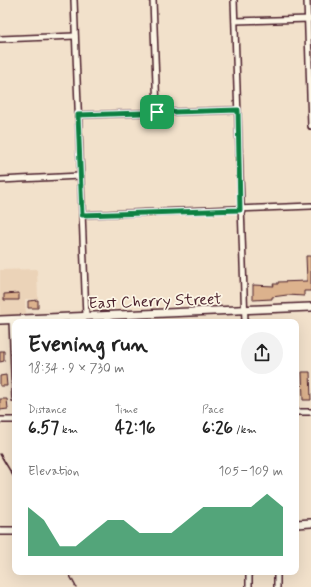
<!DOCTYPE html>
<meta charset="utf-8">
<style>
body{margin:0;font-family:Mynerve,sans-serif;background:#f2f2f2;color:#222;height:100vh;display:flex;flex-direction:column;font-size:15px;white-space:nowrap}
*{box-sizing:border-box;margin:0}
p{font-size:13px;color:#767676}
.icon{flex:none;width:22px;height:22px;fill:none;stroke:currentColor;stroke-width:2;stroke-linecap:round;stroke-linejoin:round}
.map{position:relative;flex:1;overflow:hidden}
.details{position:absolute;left:12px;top:319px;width:287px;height:256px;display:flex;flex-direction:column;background:#fff;border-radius:8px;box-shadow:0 4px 16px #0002}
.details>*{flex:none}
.pin{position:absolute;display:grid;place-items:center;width:34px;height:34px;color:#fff;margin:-17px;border-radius:8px;box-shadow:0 2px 6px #0006}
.round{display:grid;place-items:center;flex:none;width:42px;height:42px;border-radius:21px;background:#f2f2f2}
.overview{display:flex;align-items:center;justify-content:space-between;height:68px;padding:0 16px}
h1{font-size:22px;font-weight:800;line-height:30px}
.metrics{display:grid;grid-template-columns:repeat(3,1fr);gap:6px;height:68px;padding:4px 16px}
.metrics div{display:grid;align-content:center}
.metrics b{font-size:17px;font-weight:800}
.metrics small{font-size:11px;font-weight:400}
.metrics p{font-size:11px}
.chart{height:112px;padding:8px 16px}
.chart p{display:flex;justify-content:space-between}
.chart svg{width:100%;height:72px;margin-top:4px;fill:#0b8043;opacity:.7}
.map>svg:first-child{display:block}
.built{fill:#ebd3b8}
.building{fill:#dcb28d;stroke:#4a1f2b}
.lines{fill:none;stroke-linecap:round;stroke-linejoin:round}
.street-casing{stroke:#4a1f2b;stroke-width:8}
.secondary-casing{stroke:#4a1f2b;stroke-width:10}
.street{stroke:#fcf5e5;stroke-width:5}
.secondary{stroke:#fcf5e5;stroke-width:7}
.rail{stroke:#4a1f2b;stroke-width:1.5}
.route-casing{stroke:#fff;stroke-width:8}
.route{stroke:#0b8043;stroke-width:5}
.labels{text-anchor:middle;stroke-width:3.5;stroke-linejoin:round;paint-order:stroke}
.street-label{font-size:16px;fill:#4a1f2b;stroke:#fcf5e5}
</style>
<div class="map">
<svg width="311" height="587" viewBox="0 0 311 587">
<rect width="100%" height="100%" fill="#f2e1cb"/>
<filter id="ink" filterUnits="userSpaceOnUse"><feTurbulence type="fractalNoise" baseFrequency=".025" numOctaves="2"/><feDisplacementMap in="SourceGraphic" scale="8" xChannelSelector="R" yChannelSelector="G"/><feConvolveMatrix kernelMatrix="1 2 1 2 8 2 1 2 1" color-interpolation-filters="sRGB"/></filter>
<g filter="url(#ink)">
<path class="built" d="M37,269L38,299H25L26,315H0V270Z"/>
<g class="building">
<path d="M306,256H311V291H304V296L287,295L272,297V299L253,300V285L274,286L273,284H278V282L307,281Z"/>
<path d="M19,293V300H4V294Z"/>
<path d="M38,300V308H28V301Z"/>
<path d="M0,351H4V361L0,362Z"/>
<path d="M302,372H310L311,400H303Z"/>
<path d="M6,375L7,386H0V376Z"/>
<path d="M0,399H7L8,409L0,410Z"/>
</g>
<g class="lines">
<defs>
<g id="street">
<path d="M74,0L86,317"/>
<path d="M153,0L157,112"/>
<path d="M234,0L245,322"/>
<path d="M307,0L311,126"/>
<path d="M235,21L310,19"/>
<path d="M0,39L75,36"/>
<path d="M78,115L237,110"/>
<path d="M0,180L80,176"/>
<path d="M82,215L311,206"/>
<path d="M12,320L15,399"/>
<path d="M296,412H311"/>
<path d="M0,420H15"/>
<path d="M249,572V587"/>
<path d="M277,572V587"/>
</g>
<g id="secondary">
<path d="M0,320L311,307"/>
<path d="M296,524L311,523"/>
<path d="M0,531H15"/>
</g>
</defs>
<use href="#street" class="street-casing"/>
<use href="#secondary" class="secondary-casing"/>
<use href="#street" class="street"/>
<use href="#secondary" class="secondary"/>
<g class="rail">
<path d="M0,454L15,479"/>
<path d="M68,572L76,587"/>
</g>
</g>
</g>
<g class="lines" filter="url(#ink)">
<defs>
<path id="route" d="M238,110L240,210L82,215L78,115Z"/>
</defs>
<use href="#route" class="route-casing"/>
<use href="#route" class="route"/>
</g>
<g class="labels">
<g class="street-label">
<text transform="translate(155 300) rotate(-2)" y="6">East Cherry Street</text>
</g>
</g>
</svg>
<div class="pin" style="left:157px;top:112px;background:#1e9e55"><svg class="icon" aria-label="arrive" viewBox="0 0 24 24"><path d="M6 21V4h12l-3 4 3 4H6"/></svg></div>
<section class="details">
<div class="overview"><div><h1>Evening run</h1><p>18:34 · 9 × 730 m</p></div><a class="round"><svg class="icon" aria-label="share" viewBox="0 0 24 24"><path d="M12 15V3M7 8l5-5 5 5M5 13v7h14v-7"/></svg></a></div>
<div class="metrics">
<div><p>Distance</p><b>6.57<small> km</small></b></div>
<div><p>Time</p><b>42:16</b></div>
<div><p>Pace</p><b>6:26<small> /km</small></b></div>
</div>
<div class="chart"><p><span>Elevation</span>105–109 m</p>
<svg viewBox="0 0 160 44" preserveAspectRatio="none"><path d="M0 44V14L10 22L20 38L30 38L40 30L50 22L60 22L70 30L80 30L90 30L100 22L110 14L120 14L130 14L140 14L150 6L160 14V44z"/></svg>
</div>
</section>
</div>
